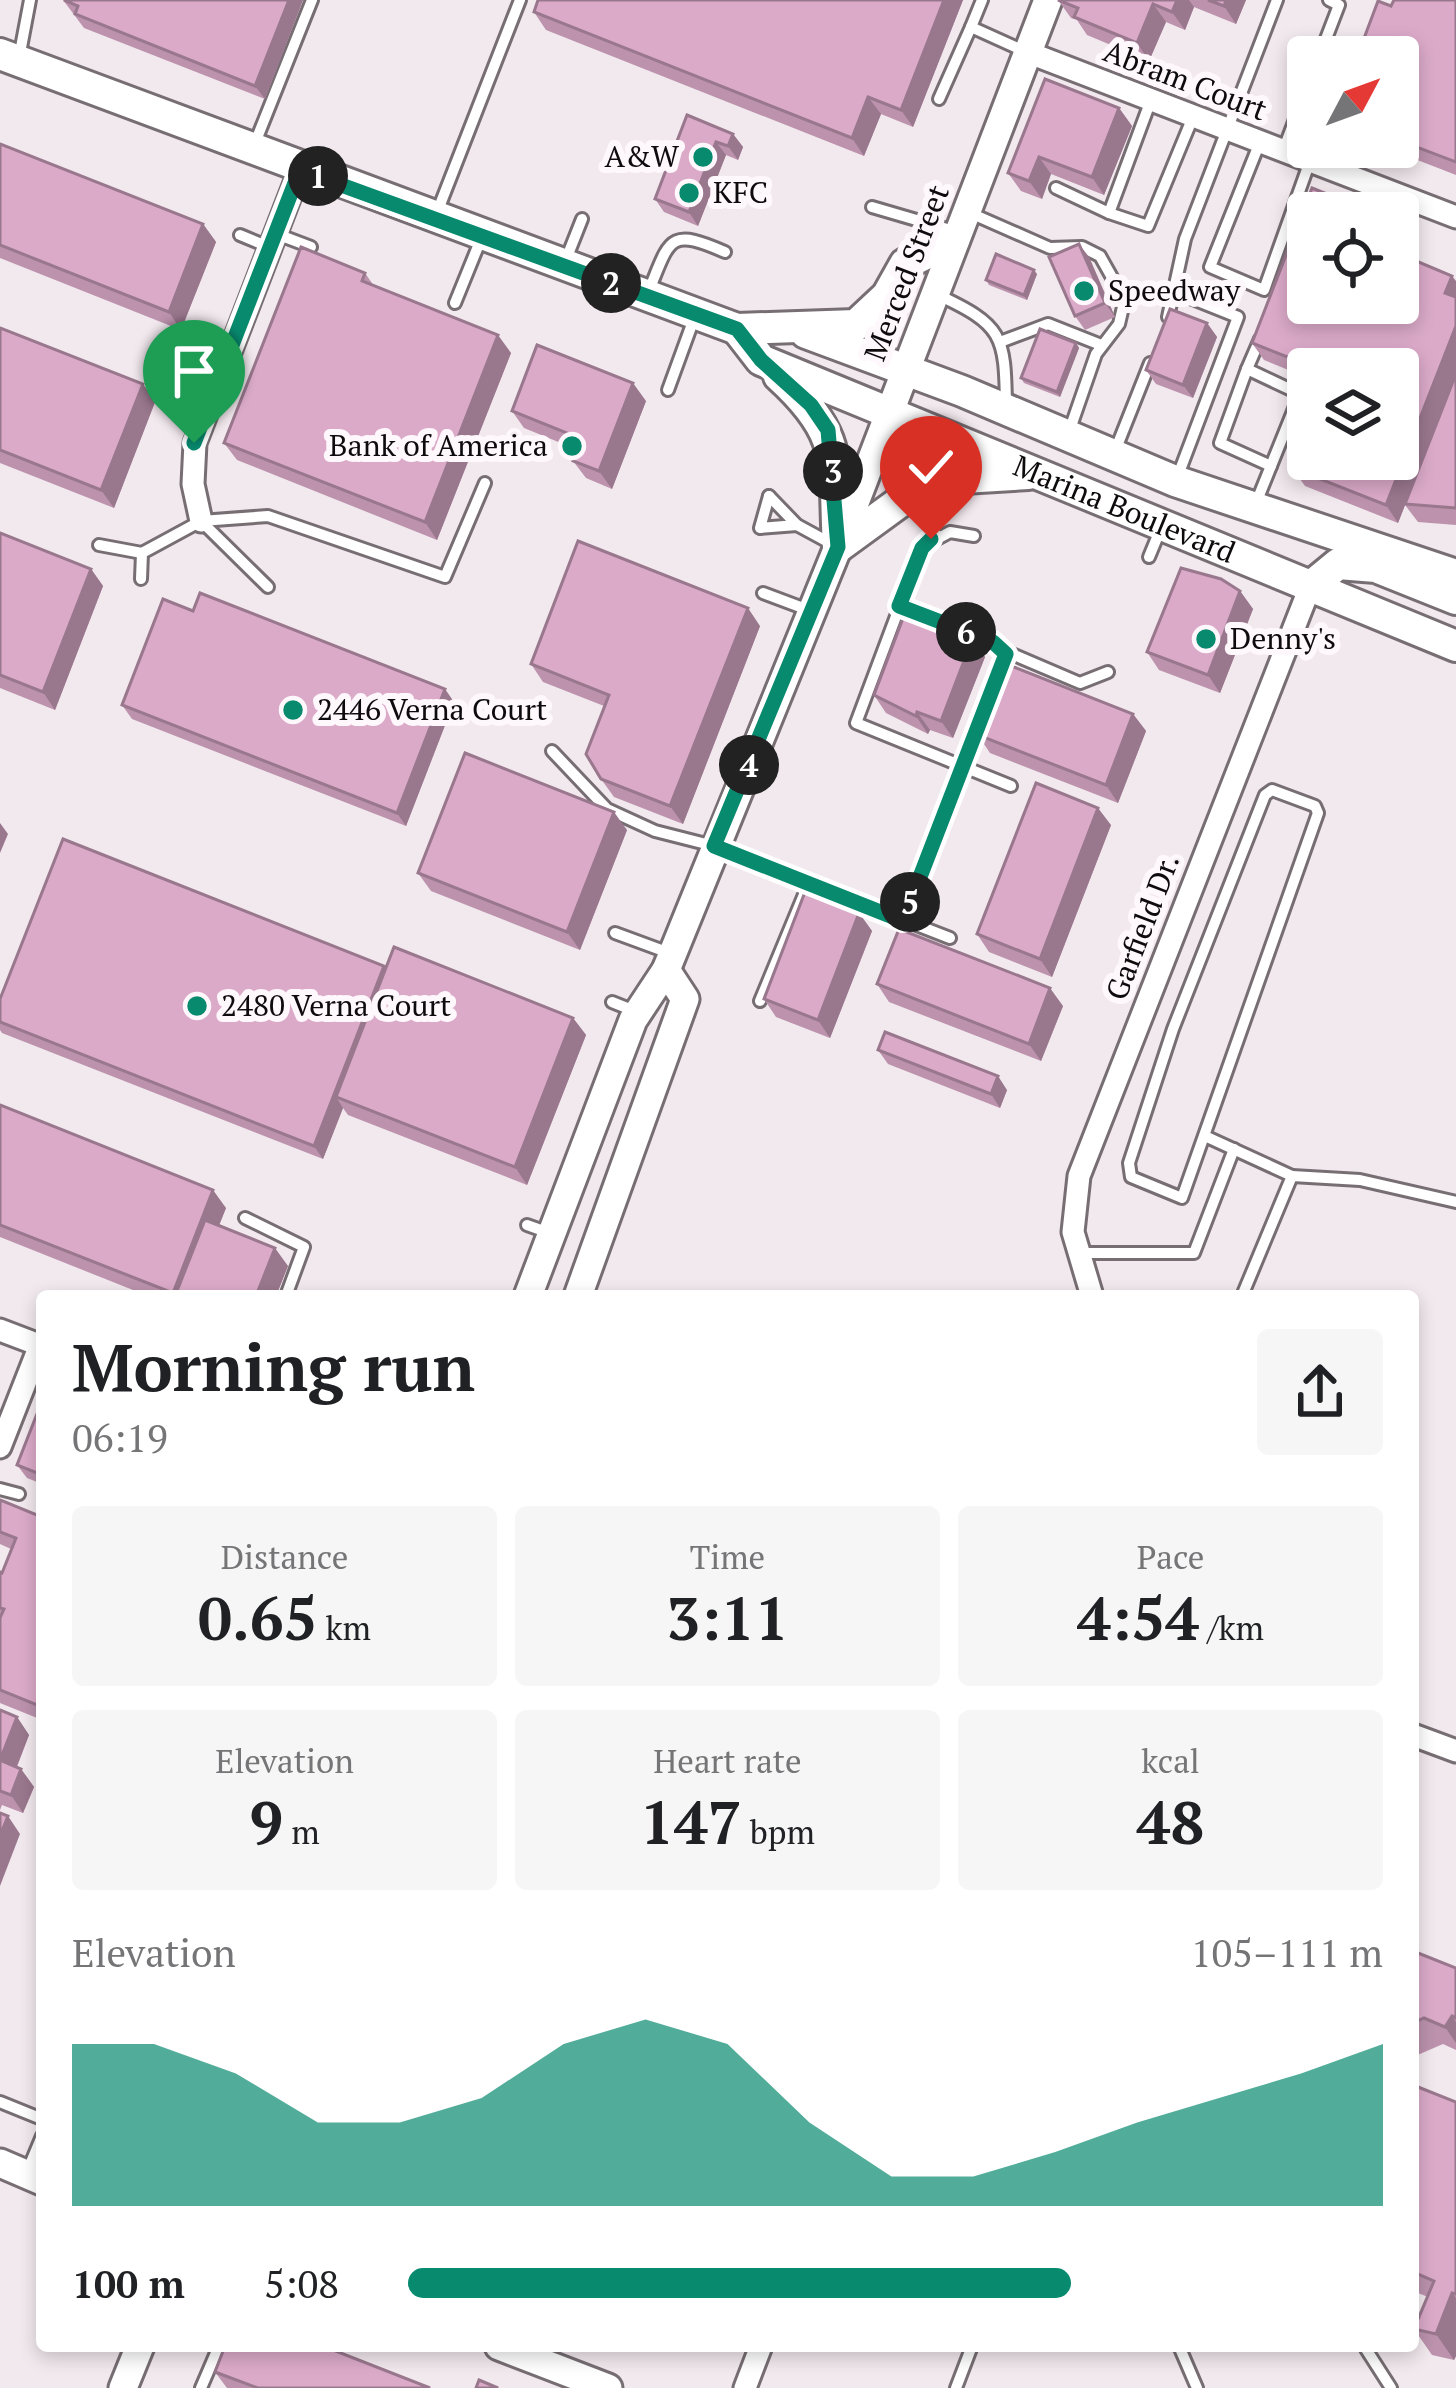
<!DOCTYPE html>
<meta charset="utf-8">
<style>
body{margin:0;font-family:"PT Serif",serif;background:#f6f6f6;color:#202124;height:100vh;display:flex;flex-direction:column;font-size:45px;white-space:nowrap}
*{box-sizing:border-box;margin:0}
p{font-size:39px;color:#757577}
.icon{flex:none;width:66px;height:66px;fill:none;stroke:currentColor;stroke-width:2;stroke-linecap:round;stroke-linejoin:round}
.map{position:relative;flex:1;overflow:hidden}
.sheet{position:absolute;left:36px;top:1290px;width:1383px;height:1062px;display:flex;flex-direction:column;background:#fff;border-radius:12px;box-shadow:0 6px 18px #0003}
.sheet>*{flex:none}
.needle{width:78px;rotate:49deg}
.fabs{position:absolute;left:1287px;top:36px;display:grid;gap:24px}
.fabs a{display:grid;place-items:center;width:132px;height:132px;border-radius:12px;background:#fff;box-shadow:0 6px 18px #0003;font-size:60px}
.pin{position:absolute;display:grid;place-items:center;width:102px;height:102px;color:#fff;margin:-123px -51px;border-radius:50% 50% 50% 0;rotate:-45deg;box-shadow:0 0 12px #0007}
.pin .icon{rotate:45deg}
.km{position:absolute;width:60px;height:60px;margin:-30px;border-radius:50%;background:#222;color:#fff;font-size:33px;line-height:60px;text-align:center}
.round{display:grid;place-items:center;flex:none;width:126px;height:126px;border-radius:12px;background:#f6f6f6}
.overview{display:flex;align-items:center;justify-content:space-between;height:204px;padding:0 36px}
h1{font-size:66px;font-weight:700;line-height:90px}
.metrics{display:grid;grid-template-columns:repeat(3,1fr);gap:18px;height:204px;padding:12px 36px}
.metrics div{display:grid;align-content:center;border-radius:12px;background:#f6f6f6;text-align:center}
.metrics b{font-size:60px;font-weight:700}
.metrics small{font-size:33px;font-weight:400}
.metrics p{font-size:33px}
.chart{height:336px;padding:24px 36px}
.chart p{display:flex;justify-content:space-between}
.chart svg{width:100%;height:216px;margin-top:12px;fill:#088a6f;opacity:.7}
ul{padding:0 36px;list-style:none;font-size:39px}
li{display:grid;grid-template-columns:192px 144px 1fr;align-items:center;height:90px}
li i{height:30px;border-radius:15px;background:#088a6f}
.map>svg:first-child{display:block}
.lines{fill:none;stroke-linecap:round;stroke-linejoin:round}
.service-casing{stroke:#776e73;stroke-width:16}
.minor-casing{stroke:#776e73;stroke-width:27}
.tertiary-casing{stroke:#776e73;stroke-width:33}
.secondary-casing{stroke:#776e73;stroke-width:36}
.service{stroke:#fff;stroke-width:10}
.minor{stroke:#fff;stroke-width:21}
.tertiary{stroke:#fff;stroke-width:27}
.secondary{stroke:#fff;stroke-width:30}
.wall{fill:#bc92ad}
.shaded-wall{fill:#99778d}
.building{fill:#dbaac9;stroke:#99778d;stroke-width:3}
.route-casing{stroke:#fff;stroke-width:24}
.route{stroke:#088a6f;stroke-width:15}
.poi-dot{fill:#088a6f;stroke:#fef7fb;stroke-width:4.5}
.labels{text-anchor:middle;stroke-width:12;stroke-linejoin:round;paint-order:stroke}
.street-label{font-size:30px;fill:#0e0b0d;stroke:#fef7fb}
.poi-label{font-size:30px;fill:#0e0b0d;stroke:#fef7fb;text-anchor:start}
</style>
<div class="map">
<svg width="1456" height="2388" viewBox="0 0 1456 2388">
<rect width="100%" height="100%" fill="#f2e9ee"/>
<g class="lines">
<defs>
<g id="service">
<path d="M982,0L971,27L1024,51"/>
<path d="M1319,57L1339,5L1329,0"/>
<path d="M19,58L30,0"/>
<path d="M939,99L971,27"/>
<path d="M1151,100L1109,213L1148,226L1193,117"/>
<path d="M1260,142L1210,267L1264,290L1310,161"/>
<path d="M253,148L312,0"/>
<path d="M1283,151L1308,85"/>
<path d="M1056,188L1109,213"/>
<path d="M872,207L954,231"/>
<path d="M968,212L1050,248L1082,247L1100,256L1114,281L1123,307L1119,324L1096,354L1069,432"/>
<path d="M436,215L520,0"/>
<path d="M274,233L311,247"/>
<path d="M240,235L269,247"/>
<path d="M565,262L582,219"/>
<path d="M648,293C670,239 668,227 725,252"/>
<path d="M936,294C1003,325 1005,335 1006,406"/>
<path d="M455,303L481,239"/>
<path d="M1168,317L1185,239L1277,0"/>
<path d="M1000,342L1048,324L1101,345"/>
<path d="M166,365L215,384"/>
<path d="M1247,369L1220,443L1271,466"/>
<path d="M668,390L695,316"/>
<path d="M1115,451L1150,363"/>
<path d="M1177,478L1238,317L1178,293"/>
<path d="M769,496L797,525L832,544"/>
<path d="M769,496L760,528L797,525"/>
<path d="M1256,503L1300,394L1247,369L1260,339"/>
<path d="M201,521L268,587"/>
<path d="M974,536L950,532L922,547L856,723L1011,786"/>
<path d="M99,545L142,553"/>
<path d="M1149,557L1161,528"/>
<path d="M141,579L142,553L201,521L268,516L445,577L485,483"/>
<path d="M763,593L811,611"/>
<path d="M899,606L1080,683L1108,672"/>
<path d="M552,751L607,809L655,831L714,846L950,938"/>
<path d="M1272,790L1315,806L1318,813L1182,1198L1131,1177L1129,1163L1173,1029L1265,795Z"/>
<path d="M903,921L1006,654"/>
<path d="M615,933L672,954"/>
<path d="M760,1001L808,885"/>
<path d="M612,1002L637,1012"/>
<path d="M1207,1137L1292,1176L1242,1296"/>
<path d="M1292,1176L1360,1180L1456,1202"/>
<path d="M245,1218L304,1247L286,1296"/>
<path d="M527,1225L552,1234"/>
<path d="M1079,1253H1194L1234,1149"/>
<path d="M0,1489L19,1494"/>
<path d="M0,2102L42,2119"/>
<path d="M27,2172L42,2136"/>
<path d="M1179,2346L1197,2388"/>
<path d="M1366,2349L1391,2388"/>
<path d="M201,2388L219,2346"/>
<path d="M956,2388L972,2346"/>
</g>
<g id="minor">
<path d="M1027,52L1456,217"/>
<path d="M201,521L193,484L195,443L300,170"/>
<path d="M1092,1296L1073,1232L1079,1176L1310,587"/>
<path d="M0,1330L42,1346"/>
<path d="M0,1447L40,1345"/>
<path d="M1413,1735L1456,1751"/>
<path d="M745,2388L761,2346"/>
</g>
<g id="tertiary">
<path d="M528,1296L633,1020L666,970L838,547L1048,0"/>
<path d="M578,1296L685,999L666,970"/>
<path d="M0,2163L42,2181"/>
<path d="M499,2346L608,2388"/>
<path d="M123,2388L140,2346"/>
</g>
<g id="secondary">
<path d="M0,54L737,329L856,325L887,296L905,264L954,240"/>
<path id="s1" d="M737,329L761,360L1456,646"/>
<path d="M806,333L962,391L1175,481L1456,575"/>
<path d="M779,376C846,437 833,463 838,547"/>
<path d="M838,547L930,480L1028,474"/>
<path d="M1310,587L1338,564L1376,567L1456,599"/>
</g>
</defs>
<use href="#service" class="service-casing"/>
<use href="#minor" class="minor-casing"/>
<use href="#tertiary" class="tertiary-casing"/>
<use href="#secondary" class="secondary-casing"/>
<use href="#service" class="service"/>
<use href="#minor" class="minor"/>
<use href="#tertiary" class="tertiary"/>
<use href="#secondary" class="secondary"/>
</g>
<g class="wall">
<path d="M63,0H303L265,99L84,28Z"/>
<path d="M538,0H963L913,127L881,114L864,156L546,30L534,12Z"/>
<path d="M1058,0H1246L1236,24L1194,7L1185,30L1166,22L1149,61L1087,35L1077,20L1071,18Z"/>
<path d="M1456,0V175L1384,147H1398V57L1391,6Z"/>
<path d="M1119,108L1132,126L1104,195L1051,174L1042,199L1021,191L1008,173Z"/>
<path d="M687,115L733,134L743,147L738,160L726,155L698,226L664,212L655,199Z"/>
<path d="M0,144L203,224L216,242L181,330L0,258Z"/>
<path d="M1089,257L1115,317L1085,330L1075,316Z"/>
<path d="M365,273L374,286L511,353L437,540L237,460L224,443Z"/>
<path d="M1037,274L1027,300L989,285L986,280Z"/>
<path d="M1407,278L1456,281V525L1418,522L1405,505L1398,523L1305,486L1292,468L1398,369H1308V378L1264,360L1252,343L1308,303Z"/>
<path d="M1207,323L1217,337L1193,398L1156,384L1146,370Z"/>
<path d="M0,328L143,384L155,402L114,508L0,463Z"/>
<path d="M1076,343L1079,348L1060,397L1024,383L1021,378Z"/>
<path d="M646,401L612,489L586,478L573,461L578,450L524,428L512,411Z"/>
<path d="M0,533L91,569L103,586L55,710L0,688Z"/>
<path d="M1240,591L1253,609L1220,693L1159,670L1147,652Z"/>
<path d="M193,611L454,702L406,826L132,719L122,705Z"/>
<path d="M760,626L683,824L614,797L601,779L604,706L543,682L531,664Z"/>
<path d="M972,640L985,657L953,738L930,730L928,734L886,713L874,695Z"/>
<path d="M1133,714L1146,731L1118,803L990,753L978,735Z"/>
<path d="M1111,825L1052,977L989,952L977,934Z"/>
<path d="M627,830L580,950L431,891L418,873Z"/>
<path d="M859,913L872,931L830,1038L776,1017L764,999Z"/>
<path d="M386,969L573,1018L586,1035L527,1185L348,1115L343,1108L323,1159L2,1033L0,1030V999Z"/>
<path d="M877,984L1063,1006L1041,1061L889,1002Z"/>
<path d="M878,1050L1007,1090L1000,1108L888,1064Z"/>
<path d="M0,1105L226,1208L219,1225L288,1266L276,1296H148L0,1237Z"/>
<path d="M42,1401V1484L27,1478L17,1465Z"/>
<path d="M0,1500L42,1517V1720L0,1703V1572L2,1573L11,1549L0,1544Z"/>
<path d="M0,1710L17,1717L29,1735L17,1767L21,1769L34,1787L23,1813L2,1805L0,1810Z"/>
<path d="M1413,1951L1456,1968V2050L1443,2044L1413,2057Z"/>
<path d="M1413,2085L1456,2102V2356L1454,2360L1432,2355L1414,2329L1428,2297L1413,2291Z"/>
<path d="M215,2372L430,2388H227Z"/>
</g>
<g class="shaded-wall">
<path d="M289,0H303L265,99L255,86Z"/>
<path d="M944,0H963L913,127L901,110Z"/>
<path d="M1177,0H1189L1194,7L1185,30L1172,12Z"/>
<path d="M1226,0H1246L1236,24L1224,6Z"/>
<path d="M1153,4L1166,22L1149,61L1137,43Z"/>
<path d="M868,97L881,114L864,156L852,138Z"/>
<path d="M1119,108L1132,126L1104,195L1092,177Z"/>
<path d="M733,134L743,147L738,160L728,146Z"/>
<path d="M716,142L726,155L698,226L689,212Z"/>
<path d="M1039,157L1051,174L1042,199L1029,181Z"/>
<path d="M203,224L216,242L181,330L169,312Z"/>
<path d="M1079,244L1089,257L1115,317L1105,303Z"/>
<path d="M1034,270L1037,274L1027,300L1024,295Z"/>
<path d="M1452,276L1456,281V308L1445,293Z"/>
<path d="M1207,323L1217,337L1193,398L1183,385Z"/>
<path d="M1456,326V376L1398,523L1386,505Z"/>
<path d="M498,335L511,353L437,540L425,522Z"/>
<path d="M1076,343L1079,348L1060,397L1057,392Z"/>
<path d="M633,383L646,401L612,489L599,471Z"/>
<path d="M143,384L155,402L114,508L101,490Z"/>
<path d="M91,569L103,586L55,710L43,692Z"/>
<path d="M1240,591L1253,609L1220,693L1208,675Z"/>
<path d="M748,608L760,626L683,824L670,806Z"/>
<path d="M972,640L985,657L953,738L941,721Z"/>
<path d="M445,689L454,702L406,826L397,813Z"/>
<path d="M917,712L930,730L928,734L916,716Z"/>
<path d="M1133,714L1146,731L1118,803L1106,785Z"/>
<path d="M1098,808L1111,825L1052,977L1040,959Z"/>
<path d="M614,812L627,830L580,950L567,932Z"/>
<path d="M0,823L8,834L0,853Z"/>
<path d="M859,913L872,931L830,1038L818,1020Z"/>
<path d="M384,966L393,980L336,1097L343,1108L323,1159L314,1146Z"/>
<path d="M1050,988L1063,1006L1041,1061L1029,1044Z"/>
<path d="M573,1018L586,1035L527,1185L515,1167Z"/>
<path d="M998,1076L1007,1090L1000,1108L991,1094Z"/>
<path d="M213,1190L226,1208L191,1296H175L173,1293Z"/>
<path d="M275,1248L288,1266L276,1296H256Z"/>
<path d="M17,1717L29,1735L12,1778L0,1760Z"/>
<path d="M21,1769L34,1787L23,1813L11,1795Z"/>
<path d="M8,1816L20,1834L0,1886V1836Z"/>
<path d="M1452,2016L1456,2022V2043L1445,2027Z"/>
<path d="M1452,2293L1456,2298V2356L1454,2360L1436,2334Z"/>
</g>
<g class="building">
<path d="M64,0H289L255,86L75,14L78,6Z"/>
<path d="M538,0H944L901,110L868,97L852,138L534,12Z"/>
<path d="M1058,0H1177L1172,12L1153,4L1137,43L1074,17L1078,8Z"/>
<path d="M1208,0H1226L1224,6Z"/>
<path d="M1394,0H1456V162L1398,140V57H1357L1378,1L1391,6Z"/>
<path d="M1045,79L1119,108L1092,177L1039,157L1029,181L1008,173Z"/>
<path d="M687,115L733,134L728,146L716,142L689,212L655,199Z"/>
<path d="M0,144L203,224L169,312L0,245Z"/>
<path d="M1312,188L1374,213H1308V303H1398V274L1407,278L1414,260L1452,276L1445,293L1456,297V326L1386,505L1292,468L1308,427V459H1398V369H1318L1252,343Z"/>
<path d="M1079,244L1105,303L1075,316L1049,257Z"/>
<path d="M301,247L365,273L362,281L498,335L425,522L224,443Z"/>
<path d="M996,254L1034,270L1024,295L986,280Z"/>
<path d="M1170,309L1207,323L1183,385L1146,370Z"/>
<path d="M0,328L143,384L101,490L0,450Z"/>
<path d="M1040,329L1076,343L1057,392L1021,378Z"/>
<path d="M537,345L633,383L599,471L573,461L582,439L512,411Z"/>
<path d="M1456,374V508L1405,504Z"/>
<path d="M0,533L91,569L43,692L0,675Z"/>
<path d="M578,541L748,608L670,806L601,779L586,754L609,695L531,664Z"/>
<path d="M1181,568L1221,579L1240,591L1208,675L1147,652Z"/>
<path d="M200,593L445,689L397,813L122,705L163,599L193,611Z"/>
<path d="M905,613L972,640L941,721L917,712L916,716L874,695Z"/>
<path d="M1006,664L1133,714L1106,785L978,735Z"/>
<path d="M465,753L614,812L567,932L418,873Z"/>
<path d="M1036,783L1098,808L1040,959L977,934Z"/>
<path d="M63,839L384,966L314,1146L0,1022V999Z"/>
<path d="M805,892L859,913L818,1020L764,999Z"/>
<path d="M899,929L1050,988L1029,1044L877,984Z"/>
<path d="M394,947L573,1018L515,1167L336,1097Z"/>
<path d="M885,1032L998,1076L991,1094L878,1050Z"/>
<path d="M0,1105L213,1190L173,1293L0,1225Z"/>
<path d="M205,1220L275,1248L256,1296H175Z"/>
<path d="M42,1401V1475L17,1465Z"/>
<path d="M0,1500L42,1517V1707L0,1690V1618L4,1609L0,1608V1572L2,1573L16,1538L0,1532Z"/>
<path d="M0,1710L17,1717L0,1760Z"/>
<path d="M0,1760L21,1769L11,1795L0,1791Z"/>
<path d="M0,1813L8,1816L0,1836Z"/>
<path d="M1413,1951L1456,1968V2018L1452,2016L1445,2027L1424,2018L1413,2023Z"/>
<path d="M1413,2085L1456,2102V2294L1452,2293L1436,2334L1414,2329L1434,2281L1413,2272Z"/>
<path d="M225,2346H323L430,2388H258L215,2372Z"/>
<path d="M479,2380L498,2388H476Z"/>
</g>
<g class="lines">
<defs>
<path id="route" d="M194,443L300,170L737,329L761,360L811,405L828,430L838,547L714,846L903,921L1006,654L993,642L899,606L922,548L931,539"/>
</defs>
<use href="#route" class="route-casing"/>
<use href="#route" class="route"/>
</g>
<g class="poi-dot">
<circle cx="703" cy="157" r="12"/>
<circle cx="689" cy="193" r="12"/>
<circle cx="1084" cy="291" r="12"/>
<circle cx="572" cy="446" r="12"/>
<circle cx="1206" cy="639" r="12"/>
<circle cx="293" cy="710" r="12"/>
<circle cx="197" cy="1006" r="12"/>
</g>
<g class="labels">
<g class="street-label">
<text transform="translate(1185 81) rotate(21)" y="10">Abram Court</text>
<text transform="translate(907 273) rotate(-69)" y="10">Merced Street</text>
<text dy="10" stroke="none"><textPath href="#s1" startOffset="432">Marina Boulevard</textPath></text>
<text transform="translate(1143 927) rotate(-69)" y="10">Garfield Dr.</text>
</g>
<g class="poi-label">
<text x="679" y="167" text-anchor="end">A&amp;W</text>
<text x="713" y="203">KFC</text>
<text x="1108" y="301">Speedway</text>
<text x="548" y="456" text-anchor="end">Bank of America</text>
<text x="1230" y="649">Denny's</text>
<text x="317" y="720">2446 Verna Court</text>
<text x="221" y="1016">2480 Verna Court</text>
</g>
</g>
</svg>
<div class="fabs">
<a><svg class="needle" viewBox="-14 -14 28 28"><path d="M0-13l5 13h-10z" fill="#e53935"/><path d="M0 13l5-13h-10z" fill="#757577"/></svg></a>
<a><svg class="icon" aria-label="locate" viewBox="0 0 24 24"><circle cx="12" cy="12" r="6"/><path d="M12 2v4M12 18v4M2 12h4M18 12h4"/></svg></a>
<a><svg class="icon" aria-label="layers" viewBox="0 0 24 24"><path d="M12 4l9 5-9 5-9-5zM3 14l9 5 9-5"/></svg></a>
</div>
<div class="pin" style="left:194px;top:443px;background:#1e9e55"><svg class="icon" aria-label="arrive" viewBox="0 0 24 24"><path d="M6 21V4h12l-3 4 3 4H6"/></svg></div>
<div class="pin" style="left:931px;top:539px;background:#d93025"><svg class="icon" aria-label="check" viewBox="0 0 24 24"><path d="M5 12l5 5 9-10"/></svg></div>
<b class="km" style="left:318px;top:176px">1</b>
<b class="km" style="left:611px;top:283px">2</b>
<b class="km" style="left:833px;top:471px">3</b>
<b class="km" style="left:749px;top:765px">4</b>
<b class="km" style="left:910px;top:902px">5</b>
<b class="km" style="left:966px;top:632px">6</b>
<section class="sheet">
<div class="overview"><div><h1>Morning run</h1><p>06:19</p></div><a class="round"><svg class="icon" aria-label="share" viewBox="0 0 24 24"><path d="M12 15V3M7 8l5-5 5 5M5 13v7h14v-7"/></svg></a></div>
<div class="metrics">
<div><p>Distance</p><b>0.65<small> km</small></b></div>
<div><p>Time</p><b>3:11</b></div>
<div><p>Pace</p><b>4:54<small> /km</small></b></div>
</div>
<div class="metrics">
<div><p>Elevation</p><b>9<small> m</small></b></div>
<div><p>Heart rate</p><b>147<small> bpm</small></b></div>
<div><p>kcal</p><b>48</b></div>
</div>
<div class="chart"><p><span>Elevation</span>105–111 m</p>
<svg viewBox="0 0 160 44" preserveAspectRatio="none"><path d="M0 44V11L10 11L20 17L30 27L40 27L50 22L60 11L70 6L80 11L90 27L100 38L110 38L120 33L130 27L140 22L150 17L160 11V44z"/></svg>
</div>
<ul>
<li><b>100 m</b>5:08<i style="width:68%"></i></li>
</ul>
</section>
</div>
